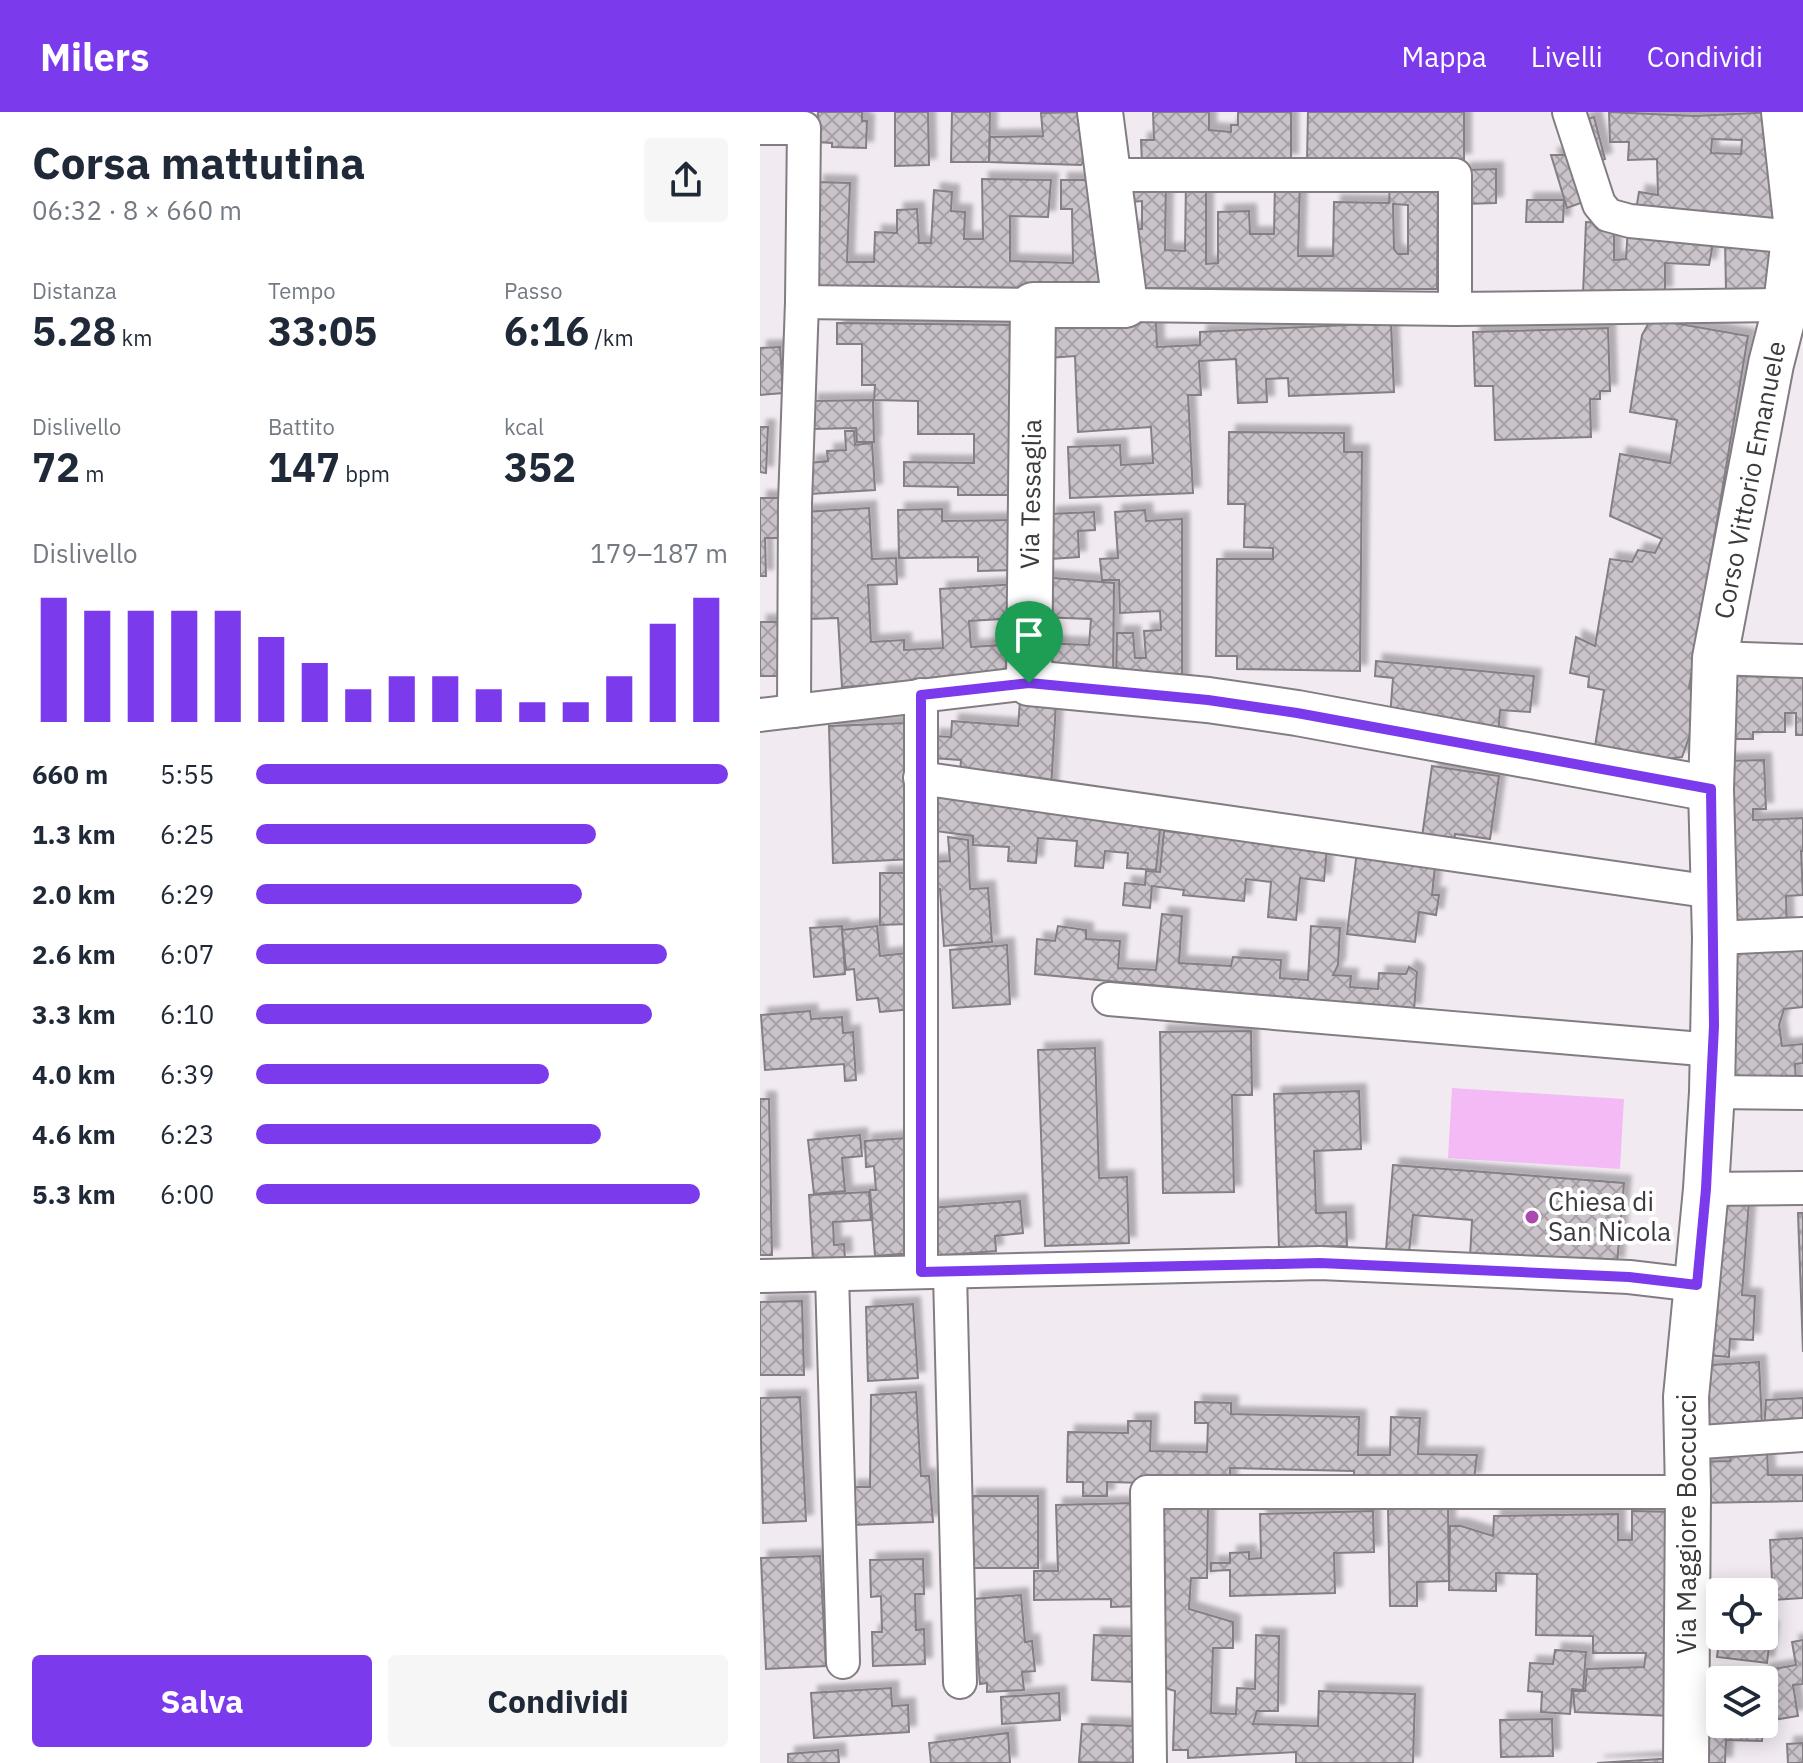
<!DOCTYPE html>
<html lang="it">
<meta charset="utf-8">
<style>
body{margin:0;font-family:"IBM Plex Sans",sans-serif;background:#f6f6f7;color:#1f2937;height:100vh;display:flex;flex-direction:column;font-size:30px;white-space:nowrap}
*{box-sizing:border-box;margin:0}
p{font-size:26px;color:#747a83}
.icon{flex:none;width:44px;height:44px;fill:none;stroke:currentColor;stroke-width:2;stroke-linecap:round;stroke-linejoin:round}
.map{position:relative;flex:1;overflow:hidden}
.details{display:flex;flex-direction:column;background:#fff;width:760px}
.details>*{flex:none}
.controls{position:absolute;left:946px;top:1466px;display:grid;gap:16px}
.controls a{display:grid;place-items:center;width:72px;height:72px;border-radius:8px;background:#fff;box-shadow:0 4px 20px #0003;font-size:40px}
.pin{position:absolute;display:grid;place-items:center;width:68px;height:68px;color:#fff;margin:-82px -34px;border-radius:50% 50% 50% 0;rotate:-45deg;box-shadow:0 0 8px #0007}
.pin .icon{rotate:45deg}
.round{display:grid;place-items:center;flex:none;width:84px;height:84px;border-radius:8px;background:#f6f6f7}
.summary{display:flex;align-items:center;justify-content:space-between;height:136px;padding:0 32px}
h1{font-size:44px;font-weight:800;line-height:60px}
.metrics{display:grid;grid-template-columns:repeat(3,1fr);gap:12px;height:136px;padding:8px 32px}
.metrics div{display:grid;align-content:center}
.metrics b{font-size:40px;font-weight:800}
.metrics small{font-size:22px;font-weight:400}
.metrics p{font-size:22px}
.chart{height:224px;padding:16px 32px}
.chart p{display:flex;justify-content:space-between}
.chart svg{width:100%;height:144px;margin-top:8px;stroke:#7c3aed;stroke-width:6}
.cta{display:flex;gap:16px;margin-top:auto;padding:16px 32px}
.cta a{flex:1;height:92px;border-radius:8px;background:#7c3aed;color:#fff;font-size:32px;font-weight:800;line-height:92px;text-align:center}
.cta a+a{background:#f6f6f7;color:#1f2937}
ul{padding:0 32px;list-style:none;font-size:26px}
li{display:grid;grid-template-columns:128px 96px 1fr;align-items:center;height:60px}
li i{height:20px;border-radius:10px;background:#7c3aed}
header{display:flex;align-items:center;gap:48px;box-sizing:border-box;height:112px;padding:0 40px;background:#7c3aed;color:#fff}
header strong{font-size:38px}
nav{display:flex;gap:44px;margin-inline-start:auto;font-size:28px}
main{display:flex;flex:1;min-height:0}
.map>svg:first-child{display:block}
.pitch{fill:#f4baf6}
.building{fill:url(#building-cross-hatch);stroke:#847f84;stroke-width:2;fill-rule:evenodd;filter:url(#shadow)}
.lines{fill:none;stroke-linecap:round;stroke-linejoin:round}
.street-casing{stroke:#837d83;stroke-width:36}
.secondary-casing{stroke:#837d83;stroke-width:48}
.street{stroke:#fff;stroke-width:32}
.secondary{stroke:#fff;stroke-width:44}
.route-casing{stroke:#fff;stroke-width:16}
.route{stroke:#7c3aed;stroke-width:10}
.poi-dot{fill:#aa49b0;stroke:#fff;stroke-width:3}
.labels{text-anchor:middle;stroke-width:8;stroke-linejoin:round;paint-order:stroke}
.street-label{font-size:26px;fill:#3d3a3d;stroke:#fff}
.poi-label{font-size:26px;fill:#3d3a3d;stroke:#fff;text-anchor:start}
</style>
<header>
<strong>Milers</strong>
<nav><a>Mappa</a><a>Livelli</a><a>Condividi</a></nav>
</header>
<main>
<section class="details">
<div class="summary"><div><h1>Corsa mattutina</h1><p>06:32 · 8 × 660 m</p></div><a class="round"><svg class="icon" aria-label="share" viewBox="0 0 24 24"><path d="M12 15V3M7 8l5-5 5 5M5 13v7h14v-7"/></svg></a></div>
<div class="metrics">
<div><p>Distanza</p><b>5.28<small> km</small></b></div>
<div><p>Tempo</p><b>33:05</b></div>
<div><p>Passo</p><b>6:16<small> /km</small></b></div>
</div>
<div class="metrics">
<div><p>Dislivello</p><b>72<small> m</small></b></div>
<div><p>Battito</p><b>147<small> bpm</small></b></div>
<div><p>kcal</p><b>352</b></div>
</div>
<div class="chart"><p><span>Dislivello</span>179–187 m</p>
<svg viewBox="0 0 160 44" preserveAspectRatio="none"><path d="M5 44V6M15 44V10M25 44V10M35 44V10M45 44V10M55 44V18M65 44V26M75 44V34M85 44V30M95 44V30M105 44V34M115 44V38M125 44V38M135 44V30M145 44V14M155 44V6"/></svg>
</div>
<ul>
<li><b>660 m</b>5:55<i style="width:100%"></i></li>
<li><b>1.3 km</b>6:25<i style="width:72%"></i></li>
<li><b>2.0 km</b>6:29<i style="width:69%"></i></li>
<li><b>2.6 km</b>6:07<i style="width:87%"></i></li>
<li><b>3.3 km</b>6:10<i style="width:84%"></i></li>
<li><b>4.0 km</b>6:39<i style="width:62%"></i></li>
<li><b>4.6 km</b>6:23<i style="width:73%"></i></li>
<li><b>5.3 km</b>6:00<i style="width:94%"></i></li>
</ul>
<div class="cta"><a>Salva</a><a>Condividi</a></div>
</section>
<div class="map">
<svg width="1043" height="1651" viewBox="0 0 1043 1651">
<defs>
<pattern id="building-cross-hatch" width="8" height="8" patternUnits="userSpaceOnUse" patternTransform="scale(2)"><rect width="8" height="8" fill="#cac4ca"/><path d="M0 0l8 8M0 8l8-8" fill="none" stroke="#a5a0a5"/></pattern>
<filter id="shadow"><feDropShadow dx="7" dy="-7" stdDeviation="2" flood-color="#0004"/></filter>
</defs>
<rect width="100%" height="100%" fill="#f1ebf1"/>
<path class="pitch" d="M692,976L864,987L860,1057L688,1046Z"/>
<g class="building">
<path d="M58,0H102V9H107L106,36L72,35V31L57,30Z"/>
<path d="M135,0H168L169,53L135,54Z"/>
<path d="M192,0H230L229,50H191Z"/>
<path d="M322,0L329,42L321,53L229,50L230,25L283,24L281,1Z"/>
<path d="M393,0H449V18L471,20V13H478V0H531V48L382,51L381,28H394Z"/>
<path d="M548,0H704V48L547,49Z"/>
<path d="M849,0L935,4L1015,0V115L875,104L879,80L898,83L897,47L868,48L869,30H850ZM952,27L982,28L981,42L951,41Z"/>
<path d="M834,5L845,47L834,50L822,9Z"/>
<path d="M791,43H815L829,88L807,96Z"/>
<path d="M736,57V91L703,92V58Z"/>
<path d="M222,67L291,68L288,105L250,104V149L313,151L312,97H301V68H329L342,176L55,175L57,70L90,71L87,150H114L115,120L137,121V98L157,97L159,131H171L174,78L192,80L191,99L205,100L204,127H223Z"/>
<path d="M358,68H406L405,138L425,139L426,68H446V152L458,151V100L489,99L490,122H514L515,69H540L538,144H573L574,90L629,91L630,70L678,71L677,177L373,176L365,117H382V89L361,91ZM633,92L648,93V142H638L634,137Z"/>
<path d="M767,88H804L803,110H766Z"/>
<path d="M826,110L854,112V148L866,147L868,114L954,126L949,153L905,151V181L823,182Z"/>
<path d="M965,128L1021,133L1019,180L966,179Z"/>
<path d="M891,207L988,224L929,576L942,582L932,617L922,645L868,652L833,647L844,578L828,575L829,565L810,561L816,525L835,534L850,447L872,450L878,438L895,441L902,427L850,404L860,342L910,351L917,308L870,300L882,223Z"/>
<path d="M396,209L397,235L440,233V220L631,211L634,280L529,284L528,266L506,267L507,290L478,291L476,247L439,249L441,283H428L433,381L310,386L308,335L360,333L361,353L393,351L391,315L318,320L315,244L289,246L288,214Z"/>
<path d="M77,211L262,213L261,383H198V375L144,374V350L214,351V322H158V289L114,288L115,273H102V232H77Z"/>
<path d="M848,216L850,279H840V287H830L831,325L735,328L733,274H715L713,220Z"/>
<path d="M20,235L23,281L0,283V236Z"/>
<path d="M113,288L114,330H97L96,316L52,317L51,289Z"/>
<path d="M0,315H8L6,361L0,360Z"/>
<path d="M85,319H94L95,333L112,331L115,378L50,382L49,351L68,349L67,339L86,338Z"/>
<path d="M469,320L584,321V340H602L600,559L477,557V544H456L457,447H513V436L484,435L485,392H468Z"/>
<path d="M0,386H22V426H5L6,464H0Z"/>
<path d="M109,396L112,447L136,446L137,472L108,473L111,530L144,528V538L183,536L180,477L257,472L258,506L209,509L211,535L258,532L260,564L82,575L78,506L50,507L44,400Z"/>
<path d="M182,397V409L260,408L261,458L218,459V445L139,446L138,398Z"/>
<path d="M385,398L386,409L422,407V574L356,569L357,521H373L375,546H386L384,519L401,518L400,499L360,501L359,468H342L340,447L358,446L355,400Z"/>
<path d="M334,400L335,418L318,419L319,445L291,447L289,402Z"/>
<path d="M281,465L354,471L353,568L281,565L282,531L329,533L331,507L279,505Z"/>
<rect x="0" y="510" width="21" height="54"/>
<path d="M616,549L774,564L770,600L740,598L738,626L630,605L633,566L615,564Z"/>
<path d="M971,564L1043,565V623H1036V601H1025V620H993V627H971Z"/>
<path d="M260,589L296,591L291,677L200,661L201,648L172,646L173,624L191,625L192,609L258,614Z"/>
<path d="M147,611L153,747L73,751L69,614Z"/>
<path d="M1004,648L1006,697H993V708L1043,706V739H1041L1043,783L1026,784L1027,818L971,820L965,649Z"/>
<path d="M672,654L739,664L730,727L695,722L694,729L662,725Z"/>
<path d="M174,674L401,708L396,758L367,756L368,741L345,739L343,756L315,754L317,729L278,726L276,751L248,749L249,735L213,733V724L168,718Z"/>
<path d="M404,719L567,736L564,769L540,766L536,808L508,805L511,770L486,767L484,789L423,783L424,778L392,774L390,796L363,793L365,771L385,773L386,759L400,760Z"/>
<path d="M188,725L208,728L210,777L228,776L232,830L184,834L180,777L171,778L169,750L190,749Z"/>
<path d="M597,739L676,745L672,783H679L676,803L659,800L655,830L587,822Z"/>
<path d="M120,761H147L148,812L120,813Z"/>
<path d="M402,802L422,804L419,851L471,854L473,845L521,848L520,866L548,868L551,814L580,816L578,853L573,863L591,864L590,875L618,877L619,861L646,862L649,855L657,860L654,898L275,862L277,827L295,829L298,814L326,818V827L360,829L358,856L396,858Z"/>
<path d="M82,814L85,862L54,865L50,816Z"/>
<path d="M117,814L120,844L147,841L153,897L120,900L118,886L97,888L94,857L86,858L82,818Z"/>
<path d="M1043,830V895L1024,897L1019,913L1022,934L1043,932V951L1035,952L1036,974L969,973L971,834Z"/>
<path d="M247,833L250,892L193,896L190,838Z"/>
<path d="M50,899L51,907L82,905L83,921L93,920L96,968L85,969L84,952L5,958L1,903Z"/>
<path d="M491,919L492,983H472L474,1080L403,1081L400,920Z"/>
<path d="M335,936L339,1066L367,1065L369,1131L285,1134L278,938Z"/>
<path d="M599,979L601,1037L554,1039L556,1101L586,1100L587,1134L519,1136L514,982Z"/>
<path d="M0,987H9L12,1143H0Z"/>
<path d="M100,1023L102,1044L82,1046L85,1079L54,1082L48,1028Z"/>
<path d="M146,1026L154,1141L115,1144L110,1078H116L114,1054L106,1055L105,1029Z"/>
<path d="M633,1053L864,1071L857,1152L746,1143V1148L710,1145L712,1108L653,1103L649,1140L626,1138Z"/>
<path d="M109,1080L111,1108L73,1110L74,1133L84,1132L85,1147L53,1148L49,1083Z"/>
<path d="M955,1087L989,1089L982,1183L995,1184L993,1228L970,1227L969,1245L946,1243Z"/>
<path d="M260,1089L263,1121L235,1124L236,1139L174,1144L170,1096Z"/>
<path d="M1038,1101H1043V1240Z"/>
<path d="M42,1189L44,1263H0V1190Z"/>
<path d="M153,1192L158,1266L108,1269L106,1195Z"/>
<path d="M999,1250L1002,1312L939,1316L935,1254Z"/>
<path d="M156,1280L161,1364H169L173,1410L92,1413L90,1375H110L111,1283Z"/>
<path d="M40,1285L46,1409L3,1411L0,1286Z"/>
<path d="M1043,1286V1308L1004,1318L1006,1288Z"/>
<path d="M435,1290L471,1291V1302L599,1305L598,1343H630L631,1305L660,1306L658,1342L717,1343L714,1367L594,1368V1359L470,1356V1373L347,1370V1384H323V1370H307L308,1320L368,1321V1309H391L390,1339L447,1340L448,1311H435Z"/>
<path d="M973,1335L1007,1336L1008,1363H1043V1389L935,1391L934,1350L970,1349Z"/>
<rect x="209" y="1384" width="69" height="72"/>
<path d="M396,1389L448,1391L447,1466H431L429,1497L473,1510V1536H453L451,1601L476,1602L477,1576L495,1577L496,1523L519,1524L518,1599H497L493,1612L558,1614L559,1579L655,1582L653,1651H536V1640L428,1646V1638H413L415,1579L392,1572Z"/>
<path d="M375,1391L378,1494L351,1495V1487L274,1488V1459H298L296,1393Z"/>
<path d="M688,1395L689,1469L657,1470V1494H630L628,1396Z"/>
<path d="M613,1399L614,1440L574,1441L575,1481L470,1484V1458L451,1459V1451H470V1441L489,1440V1447L501,1446L500,1402Z"/>
<path d="M872,1399L915,1400L912,1604L815,1600L813,1579H825L827,1557L884,1555L886,1541H833V1524L776,1523L777,1462L736,1461V1479L689,1478L690,1414H701L733,1424L734,1404L858,1402V1428H872Z"/>
<path d="M1043,1426V1486L1013,1488L1010,1428Z"/>
<path d="M60,1444L66,1554L6,1557L1,1446Z"/>
<path d="M163,1447L164,1482H155L156,1518L164,1517L165,1552L113,1554L112,1520H122L121,1484L111,1485L110,1448Z"/>
<path d="M261,1483L265,1530L272,1529L275,1559L262,1560L264,1578L227,1580V1571L220,1572L213,1487Z"/>
<path d="M1004,1516L1011,1517L1007,1551L957,1545L960,1522L995,1526V1524H1004Z"/>
<path d="M334,1523L375,1524L374,1570L332,1568Z"/>
<path d="M1043,1528V1572L1033,1573L1038,1604L1007,1609L1002,1559L1036,1553L1032,1530Z"/>
<path d="M795,1538L826,1540L823,1578L812,1577L810,1602L781,1600L782,1580L768,1579L770,1551L793,1552Z"/>
<path d="M932,1564L988,1565V1568H960V1612H1003L1002,1629L966,1628L965,1651H930Z"/>
<path d="M131,1576L132,1594L148,1593L149,1620L54,1626L51,1581Z"/>
<path d="M299,1581L300,1608L242,1612L241,1585Z"/>
<path d="M792,1607L793,1644L741,1645L740,1608Z"/>
<path d="M322,1612L377,1614L375,1651L319,1650Z"/>
<path d="M248,1621L250,1651H171L169,1631Z"/>
<path d="M1043,1631V1651H1028L1027,1632Z"/>
<path d="M78,1638L79,1651H28V1642Z"/>
<path d="M915,1646L916,1651H837Z"/>
</g>
<g class="lines">
<defs>
<g id="street">
<path d="M809,0L839,92L848,103L870,109L1034,125"/>
<path d="M0,16H44L42,190"/>
<path d="M348,63H695V197"/>
<path d="M365,193L695,197L1026,193"/>
<path d="M955,546L1043,549"/>
<path d="M34,599L35,391L42,190L273,193"/>
<path d="M0,603L269,571"/>
<path d="M160,666L953,780"/>
<path d="M955,826L1043,822"/>
<path d="M349,887L953,938"/>
<path d="M952,980L1043,981"/>
<path d="M946,1077L1043,1076"/>
<path d="M161,1160V583"/>
<path d="M190,1161L200,1570"/>
<path d="M72,1163L83,1550"/>
<path d="M0,1164L560,1151L869,1165L937,1173"/>
<path d="M927,1331L1042,1323"/>
<path d="M390,1651L387,1380H928"/>
</g>
<g id="secondary">
<path d="M340,0L365,193H273L269,571L448,588L537,601L951,677"/>
<path d="M926,1651L928,1380L926,1285L946,1077L952,980L955,826L951,677L955,546L1011,252L1026,193L1036,109L1024,0"/>
</g>
</defs>
<use href="#street" class="street-casing"/>
<use href="#secondary" class="secondary-casing"/>
<use href="#street" class="street"/>
<use href="#secondary" class="secondary"/>
</g>
<g class="lines">
<defs>
<path id="route" d="M269,571L448,588L537,601L951,677L954,914L946,1077L937,1173L869,1165L560,1151L161,1160V583Z"/>
</defs>
<use href="#route" class="route-casing"/>
<use href="#route" class="route"/>
</g>
<circle class="poi-dot" cx="772" cy="1105" r="8"/>
<g class="labels">
<g class="street-label">
<text transform="translate(990 368) rotate(-79)" y="9">Corso Vittorio Emanuele</text>
<text transform="translate(271 382) rotate(-89)" y="9">Via Tessaglia</text>
<text transform="translate(927 1412) rotate(-90)" y="9">Via Maggiore Boccucci</text>
</g>
<g class="poi-label">
<text x="788" y="1099">Chiesa di<tspan x="788" dy="30">San Nicola</tspan></text>
</g>
</g>
</svg>
<div class="controls">
<a><svg class="icon" aria-label="locate" viewBox="0 0 24 24"><circle cx="12" cy="12" r="6"/><path d="M12 2v4M12 18v4M2 12h4M18 12h4"/></svg></a>
<a><svg class="icon" aria-label="layers" viewBox="0 0 24 24"><path d="M12 4l9 5-9 5-9-5zM3 14l9 5 9-5"/></svg></a>
</div>
<div class="pin" style="left:269px;top:571px;background:#1e9e55"><svg class="icon" aria-label="arrive" viewBox="0 0 24 24"><path d="M6 21V4h12l-3 4 3 4H6"/></svg></div>
</div>
</main>
